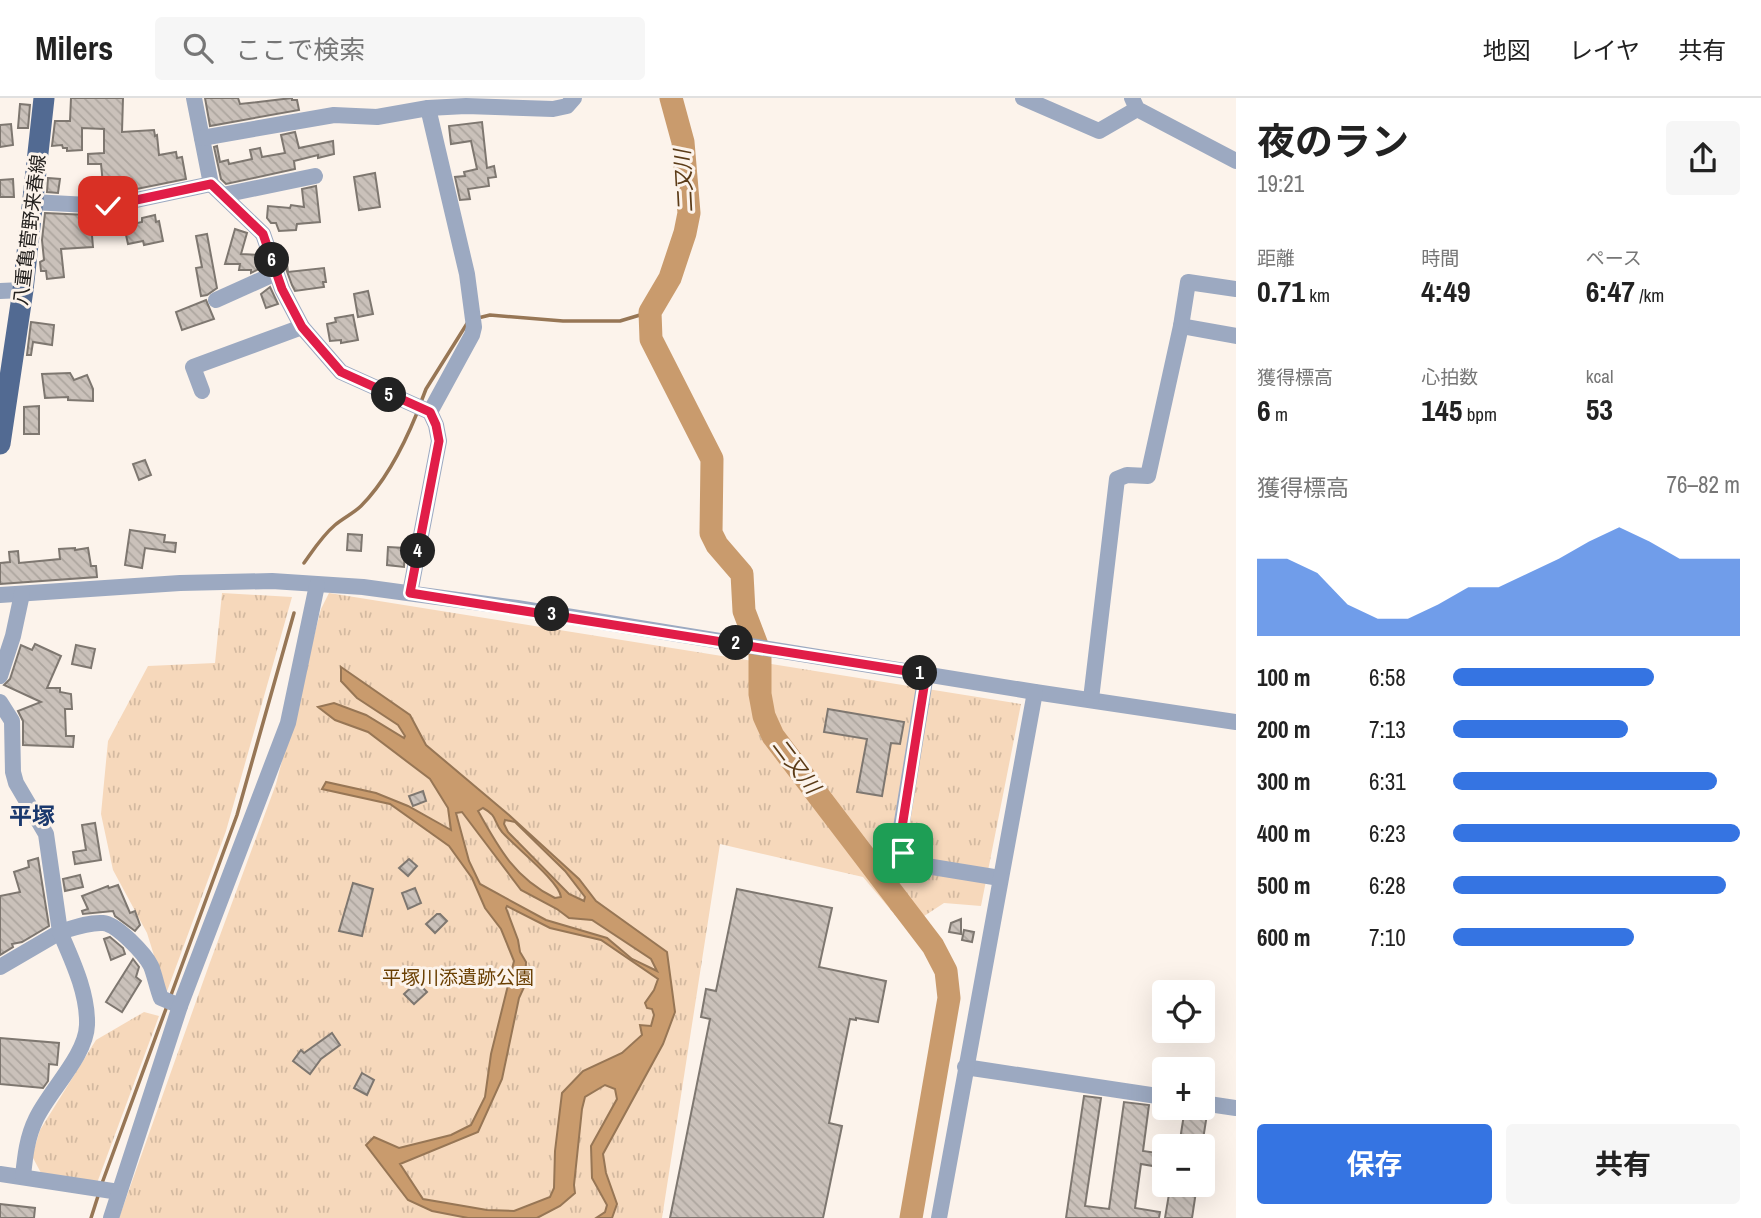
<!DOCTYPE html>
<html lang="ja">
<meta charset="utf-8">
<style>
body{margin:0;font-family:"Archivo Narrow","Noto Sans JP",sans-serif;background:#f6f6f6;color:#222;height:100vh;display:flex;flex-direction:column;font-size:26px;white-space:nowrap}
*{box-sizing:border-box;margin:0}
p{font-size:23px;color:#767676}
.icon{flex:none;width:38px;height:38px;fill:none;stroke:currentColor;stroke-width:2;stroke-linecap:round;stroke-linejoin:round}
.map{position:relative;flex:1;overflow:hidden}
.side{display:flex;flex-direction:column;background:#fff;width:525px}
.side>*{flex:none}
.fabs{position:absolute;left:1152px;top:882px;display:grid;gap:14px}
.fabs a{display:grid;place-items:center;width:63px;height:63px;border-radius:7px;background:#fff;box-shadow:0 7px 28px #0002;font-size:35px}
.pin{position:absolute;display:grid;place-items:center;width:60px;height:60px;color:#fff;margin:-30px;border-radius:14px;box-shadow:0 4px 10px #0006}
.km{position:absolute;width:35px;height:35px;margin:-18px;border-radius:50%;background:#222;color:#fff;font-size:19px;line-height:35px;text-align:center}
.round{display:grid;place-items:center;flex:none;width:74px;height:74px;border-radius:7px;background:#f6f6f6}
.headline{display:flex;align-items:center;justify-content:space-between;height:119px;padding:0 21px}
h1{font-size:38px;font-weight:700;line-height:52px}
.metrics{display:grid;grid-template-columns:repeat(3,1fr);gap:10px;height:119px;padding:7px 21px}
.metrics div{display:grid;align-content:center}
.metrics b{font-size:30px;font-weight:700}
.metrics small{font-size:19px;font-weight:400}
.metrics p{font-size:19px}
.chart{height:196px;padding:14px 21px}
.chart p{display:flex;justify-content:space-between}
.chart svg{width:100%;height:126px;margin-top:7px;fill:#3574e2;opacity:.7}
.cta{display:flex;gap:14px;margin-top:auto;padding:14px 21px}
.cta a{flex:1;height:80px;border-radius:7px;background:#3574e2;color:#fff;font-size:28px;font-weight:700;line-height:80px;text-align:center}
.cta a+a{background:#f6f6f6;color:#222}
ul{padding:0 21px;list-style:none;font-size:23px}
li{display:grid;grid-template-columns:112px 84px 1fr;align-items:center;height:52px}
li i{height:18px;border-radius:9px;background:#3574e2}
header{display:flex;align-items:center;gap:42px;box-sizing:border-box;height:98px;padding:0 35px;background:#fff;border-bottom:2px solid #e0e0e0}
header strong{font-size:33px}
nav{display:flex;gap:38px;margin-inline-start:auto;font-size:24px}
.search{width:490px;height:63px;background:#f6f6f6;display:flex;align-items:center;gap:18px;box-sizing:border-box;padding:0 24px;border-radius:7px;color:#767676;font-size:26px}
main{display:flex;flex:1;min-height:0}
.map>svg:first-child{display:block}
.park{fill:url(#park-tufts)}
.water{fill:#c99b6d;stroke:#977655;stroke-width:2;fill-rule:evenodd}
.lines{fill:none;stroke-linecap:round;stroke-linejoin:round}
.stream{stroke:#977655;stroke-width:3.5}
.river{stroke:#c99b6d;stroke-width:23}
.building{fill:url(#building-back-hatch);stroke:#7e7770;stroke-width:2}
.minor{stroke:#9ca9c1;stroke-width:16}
.major{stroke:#526a92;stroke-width:21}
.route-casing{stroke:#fff;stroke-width:14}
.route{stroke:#e11d48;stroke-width:9}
.labels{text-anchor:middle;stroke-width:6;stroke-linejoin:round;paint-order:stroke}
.street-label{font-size:19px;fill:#23201e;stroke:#fcf3eb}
.park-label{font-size:19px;fill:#6a3f02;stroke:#fcf3eb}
.water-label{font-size:21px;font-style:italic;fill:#5b3b17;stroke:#fcf3eb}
.quarter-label{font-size:23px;font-weight:bold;fill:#1a386d;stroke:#fcf3eb}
</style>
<header>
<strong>Milers</strong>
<div class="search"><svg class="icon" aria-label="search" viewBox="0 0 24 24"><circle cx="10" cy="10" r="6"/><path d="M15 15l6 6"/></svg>ここで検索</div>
<nav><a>地図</a><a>レイヤ</a><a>共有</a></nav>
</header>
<main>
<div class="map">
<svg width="1236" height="1120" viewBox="0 0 1236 1120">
<defs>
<pattern id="park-tufts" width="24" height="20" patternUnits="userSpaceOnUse" patternTransform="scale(1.75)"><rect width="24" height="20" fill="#f6d8bb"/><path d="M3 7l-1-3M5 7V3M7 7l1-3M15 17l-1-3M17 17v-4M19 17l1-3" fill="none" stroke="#d3b9a0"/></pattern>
<pattern id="building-back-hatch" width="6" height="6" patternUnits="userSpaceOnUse" patternTransform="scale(1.75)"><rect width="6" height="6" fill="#cac1ba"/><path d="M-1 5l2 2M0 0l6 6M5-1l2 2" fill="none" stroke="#ada69f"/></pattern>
</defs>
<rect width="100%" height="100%" fill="#fcf3eb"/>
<g class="park">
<path d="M222,495L292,499L226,733L166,896L147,835L113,772L101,716L108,643L148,568L215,565Z"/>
<path d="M329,495L1021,606L981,808L944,805L906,830L863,779L720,746L662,1120H119L209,867L276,686L321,511Z"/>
<path d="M144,914L159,918L97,1085L41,1075L32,1058L40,1032L96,942Z"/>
</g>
<path class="water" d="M341,569L410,617L426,647L509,717L579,781L596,803L667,854L675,914L663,946L603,1056L606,1075L617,1106L612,1120H596L605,1114L607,1107L592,1080L591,1048L617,1001L615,991L605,987L585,999L582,1011L574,1087L575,1095L560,1108L537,1120H468L432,1113L408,1102L366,1047L374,1039L399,1050L451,1037L471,1027L485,999L491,956L514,863L501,831L485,810L472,780L449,748L390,706L322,691L326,684L376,695L408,708L451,732L448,710L430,681L368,634L335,622L318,609L334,605L366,617L404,640L405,638L398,627L357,600L341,583ZM483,710C498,718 493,723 502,734C515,749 559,783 561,799L555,800C515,780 499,751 478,713ZM462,714L521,792L557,811L569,820L592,822L651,861L657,873L632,861L607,840L546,822L480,786L469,763L456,715ZM505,722L515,724L565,773L585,799L584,803L569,796L508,734L504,726ZM507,808L550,830L601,842L658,881L654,892L645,905L647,910L652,911L654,917L651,928L640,927L642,937L622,955L583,973L562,995L555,1053L554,1090L550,1099L514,1113L487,1112L423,1101L400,1066L478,1034L502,981L519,900L525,887L526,864L520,854L518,842L506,810Z"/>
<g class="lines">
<g class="stream">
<path d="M478,220L490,217L563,223H620L650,214"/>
<path d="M421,304L426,291L468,224"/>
<path d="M304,465C314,451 322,438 335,427C343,420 354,415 361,408C386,383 404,347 417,315"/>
<path d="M171,897L237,717L294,515"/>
<path d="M101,1088L167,908"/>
<path d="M91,1120L99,1095"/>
</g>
<path class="river" d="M671,0L683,44L689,115L685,135L670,180L650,214L651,241L712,361L711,435L717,447L742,476L744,513L760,555V596L764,618L773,638L933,848L946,873L949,900L911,1120"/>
</g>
<g class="building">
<path d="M71,0H123L122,34L154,32L155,38L157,37L159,57L176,54L177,60L182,59L186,81L107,97H90L89,87L103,86L101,66H88V56L104,55V31L82,30V52L67,53V50H63L62,47L52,48L55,23H70Z"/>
<path d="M205,0H238L240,6L292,0V2H297L299,12L210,28Z"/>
<path d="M20,6L30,7L28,30H18Z"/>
<path d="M482,24L487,70L494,68L496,79L488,80L489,88L468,91L470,101L460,102L455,79L465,78L464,74L477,71L471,43L451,46L449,28Z"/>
<path d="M11,26L13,47L0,49V27Z"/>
<path d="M295,34L299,50L333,43L334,56L318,60V57L294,63L295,71L226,86L221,81L214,49L217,48L220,64L228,62L229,66L252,61L250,52L260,50L262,59L285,55L281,37Z"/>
<path d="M375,75L380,109L359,112L354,79Z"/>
<path d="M48,80L60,81L58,95L47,94Z"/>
<path d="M13,81L14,99H0V82Z"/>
<path d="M316,88L320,124L297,126L296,132L279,133L276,125H271L267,120L268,108L290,110L291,107L304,109L302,91Z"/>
<path d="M45,115L88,117L89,126H91L93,149L61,151L64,179L47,181L46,173H41L40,164L44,162L42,142Z"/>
<path d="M155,117L156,124L159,123L163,143L144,147L143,143L128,146L124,128L142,124V120Z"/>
<path d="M235,131L247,135L241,156L259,157L263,169L251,175V172H239L240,166H225Z"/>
<path d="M207,136L217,190L207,197L201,198L196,170L202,169L196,138Z"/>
<path d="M281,157H283L285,166H287L288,174L324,170L326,184H323L324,189L295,193L292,187Z"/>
<path d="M270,189L278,206L266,210L261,196Z"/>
<path d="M368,193L373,216L358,219L354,196Z"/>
<path d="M206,202L214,221L182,232L176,214Z"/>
<path d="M353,217L358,242L341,245V242L330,243L327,226L336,224L335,220Z"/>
<path d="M31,224L54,227L52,247L33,244L31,257H27Z"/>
<path d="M70,275L74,282L87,277L93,291V303L68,302V299L45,300L42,276Z"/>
<path d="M39,308V336H24V309Z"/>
<path d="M145,362L151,377L139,382L133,366Z"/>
<path d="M130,432L165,437L164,444L176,445L175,454L145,450L142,470L125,467Z"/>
<path d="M348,436L362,437L361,453L347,452Z"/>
<path d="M388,449L405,450L404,469L387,467Z"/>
<path d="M75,450V452L88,450L91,468H96L97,479L0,486V465L10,464L9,454L18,453L19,465L60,461L59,451Z"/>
<path d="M35,546L61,558L47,590H60V594L71,596L72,611H65L66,638H74L73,649L23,647V623L18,613L41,604L4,587L10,581L21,547L32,552Z"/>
<path d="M76,547L95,551L91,570L72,566Z"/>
<path d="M828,611L904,624L900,646L891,645L882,698L857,694L867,641L824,634Z"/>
<path d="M423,693L426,703L413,708L409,698Z"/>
<path d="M95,725L101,762L75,766L73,754L86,752L82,727Z"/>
<path d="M38,760L49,828L22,844L12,846L13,849L0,857V798L20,794L14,774L29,769L28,763Z"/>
<path d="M409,761L417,768L408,778L399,770Z"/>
<path d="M80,777L83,789L65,793L63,781Z"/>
<path d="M353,785L373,791L362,838L339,833Z"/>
<path d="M118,787L130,815L135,813L140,827L135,833L115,818L113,813L83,816L82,813L88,811L82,798L108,788L109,790Z"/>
<path d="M415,790L421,805L408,811L402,795Z"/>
<path d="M737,791L832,810L819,869L886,883L878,924L856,920V922L850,921L829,1025L842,1028L823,1120H670L710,921L701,919L706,891L716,893Z"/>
<path d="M437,816H440L447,823L435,835L426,826Z"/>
<path d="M961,821V836L949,834L951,825Z"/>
<path d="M964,832L974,834L972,844L962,842Z"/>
<path d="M110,839L123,850L125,856L111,862L104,841Z"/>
<path d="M133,861L139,869L136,879L141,883L122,914L106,904Z"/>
<path d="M417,884L427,894L414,906L404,896Z"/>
<path d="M332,935L340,947L321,961L310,976L293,963L301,952L304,955Z"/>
<path d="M0,940L59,945L57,967L49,966L48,983L43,990L0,986Z"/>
<path d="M362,975L374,982L367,997L354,990Z"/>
<path d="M1084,998L1101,1000L1085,1108L1109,1111L1124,1004L1149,1007L1143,1053L1164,1056V1070L1141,1066L1135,1110L1160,1114L1159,1120H1066Z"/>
<path d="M1185,1010L1207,1016L1202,1048H1179Z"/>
<path d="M1174,1087H1197L1192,1120H1165L1170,1090L1173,1091Z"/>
<path d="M0,1106L35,1110L34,1120H0Z"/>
</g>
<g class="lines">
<g class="minor">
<path d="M194,0L211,86L263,136L282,191L302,229L341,274L430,314L436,327L439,343L410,495"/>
<path d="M1023,0L1099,33L1137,11"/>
<path d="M1132,0L1137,11L1236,63"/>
<path d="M428,10L467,176L474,229L472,237L430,314"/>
<path d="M202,40L334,17L377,19L428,10L466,8L553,11L567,8L574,0"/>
<path d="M223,97L315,78"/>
<path d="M32,104L108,108L211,86"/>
<path d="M0,193L23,192"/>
<path d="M216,202L276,175"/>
<path d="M1181,228L1236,238"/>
<path d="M202,293L193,269L302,229"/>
<path d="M0,497L180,485L272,483L363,489L517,510L1035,594L1236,624"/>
<path d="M926,576L900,736L903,755L914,766L1000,780"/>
<path d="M0,578L13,538L22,496"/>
<path d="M1091,601L1117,381L1127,377L1148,378L1181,228L1188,184L1236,191"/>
<path d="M0,604L12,623L13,674L16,685L46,736L60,834L0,869"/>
<path d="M965,969L1164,999"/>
<path d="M1202,1005L1236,1010"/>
<path d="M0,1076L119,1094"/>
<path d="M23,1078C25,1059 27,1039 36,1021C49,993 86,958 87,927C88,895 72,862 60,834C73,830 89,824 103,825C117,826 145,856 151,868C155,878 157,890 161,900L180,908"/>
<path d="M111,1120L180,908L288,625L317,487"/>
<path d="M939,1120L1035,594"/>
</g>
<path class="major" d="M0,346L23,192L44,0"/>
</g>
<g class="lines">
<defs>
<path id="route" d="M108,108L211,86L263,136L282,191L302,229L341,274L430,314L436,327L439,343L410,495L926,576L901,736L903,755"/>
</defs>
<use href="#route" class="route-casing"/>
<use href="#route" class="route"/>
</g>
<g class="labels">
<g class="street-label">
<text transform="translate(29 132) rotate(-83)" y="7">八重亀菅野来春線</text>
</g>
<g class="park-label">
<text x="458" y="886">平塚川添遺跡公園</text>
</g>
<g class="water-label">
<text transform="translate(684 83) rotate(-93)" y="7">二又川</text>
<text transform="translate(796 668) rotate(53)" y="7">二又川</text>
</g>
<g class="quarter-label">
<text x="32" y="726">平塚</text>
</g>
</g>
</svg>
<div class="fabs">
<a><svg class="icon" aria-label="locate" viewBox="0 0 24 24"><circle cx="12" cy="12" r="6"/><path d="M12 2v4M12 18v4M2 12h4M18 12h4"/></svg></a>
<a>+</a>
<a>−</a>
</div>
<div class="pin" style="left:903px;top:755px;background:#1e9e55"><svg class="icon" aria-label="arrive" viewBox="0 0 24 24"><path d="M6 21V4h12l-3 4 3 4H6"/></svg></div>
<div class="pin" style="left:108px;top:108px;background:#d93025"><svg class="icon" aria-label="check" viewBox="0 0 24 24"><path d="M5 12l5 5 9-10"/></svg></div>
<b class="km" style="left:920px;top:575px">1</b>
<b class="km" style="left:736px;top:545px">2</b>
<b class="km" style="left:552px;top:516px">3</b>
<b class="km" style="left:418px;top:453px">4</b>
<b class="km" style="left:389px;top:297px">5</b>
<b class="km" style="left:272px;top:162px">6</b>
</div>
<section class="side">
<div class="headline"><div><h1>夜のラン</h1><p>19:21</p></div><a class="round"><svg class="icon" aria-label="share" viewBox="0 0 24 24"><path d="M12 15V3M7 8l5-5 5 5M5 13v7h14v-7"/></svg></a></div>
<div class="metrics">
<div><p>距離</p><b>0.71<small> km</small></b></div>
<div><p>時間</p><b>4:49</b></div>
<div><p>ペース</p><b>6:47<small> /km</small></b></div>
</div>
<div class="metrics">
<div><p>獲得標高</p><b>6<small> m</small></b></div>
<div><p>心拍数</p><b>145<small> bpm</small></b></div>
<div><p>kcal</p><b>53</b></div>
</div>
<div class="chart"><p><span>獲得標高</span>76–82 m</p>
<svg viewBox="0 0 160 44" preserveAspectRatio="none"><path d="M0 44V17L10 17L20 22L30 33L40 38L50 38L60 33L70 27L80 27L90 22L100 17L110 11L120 6L130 11L140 17L150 17L160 17V44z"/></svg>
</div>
<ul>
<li><b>100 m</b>6:58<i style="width:70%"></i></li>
<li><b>200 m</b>7:13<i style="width:61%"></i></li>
<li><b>300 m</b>6:31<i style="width:92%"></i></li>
<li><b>400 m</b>6:23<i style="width:100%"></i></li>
<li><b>500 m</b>6:28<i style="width:95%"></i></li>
<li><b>600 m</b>7:10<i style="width:63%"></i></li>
</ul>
<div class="cta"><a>保存</a><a>共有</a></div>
</section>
</main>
